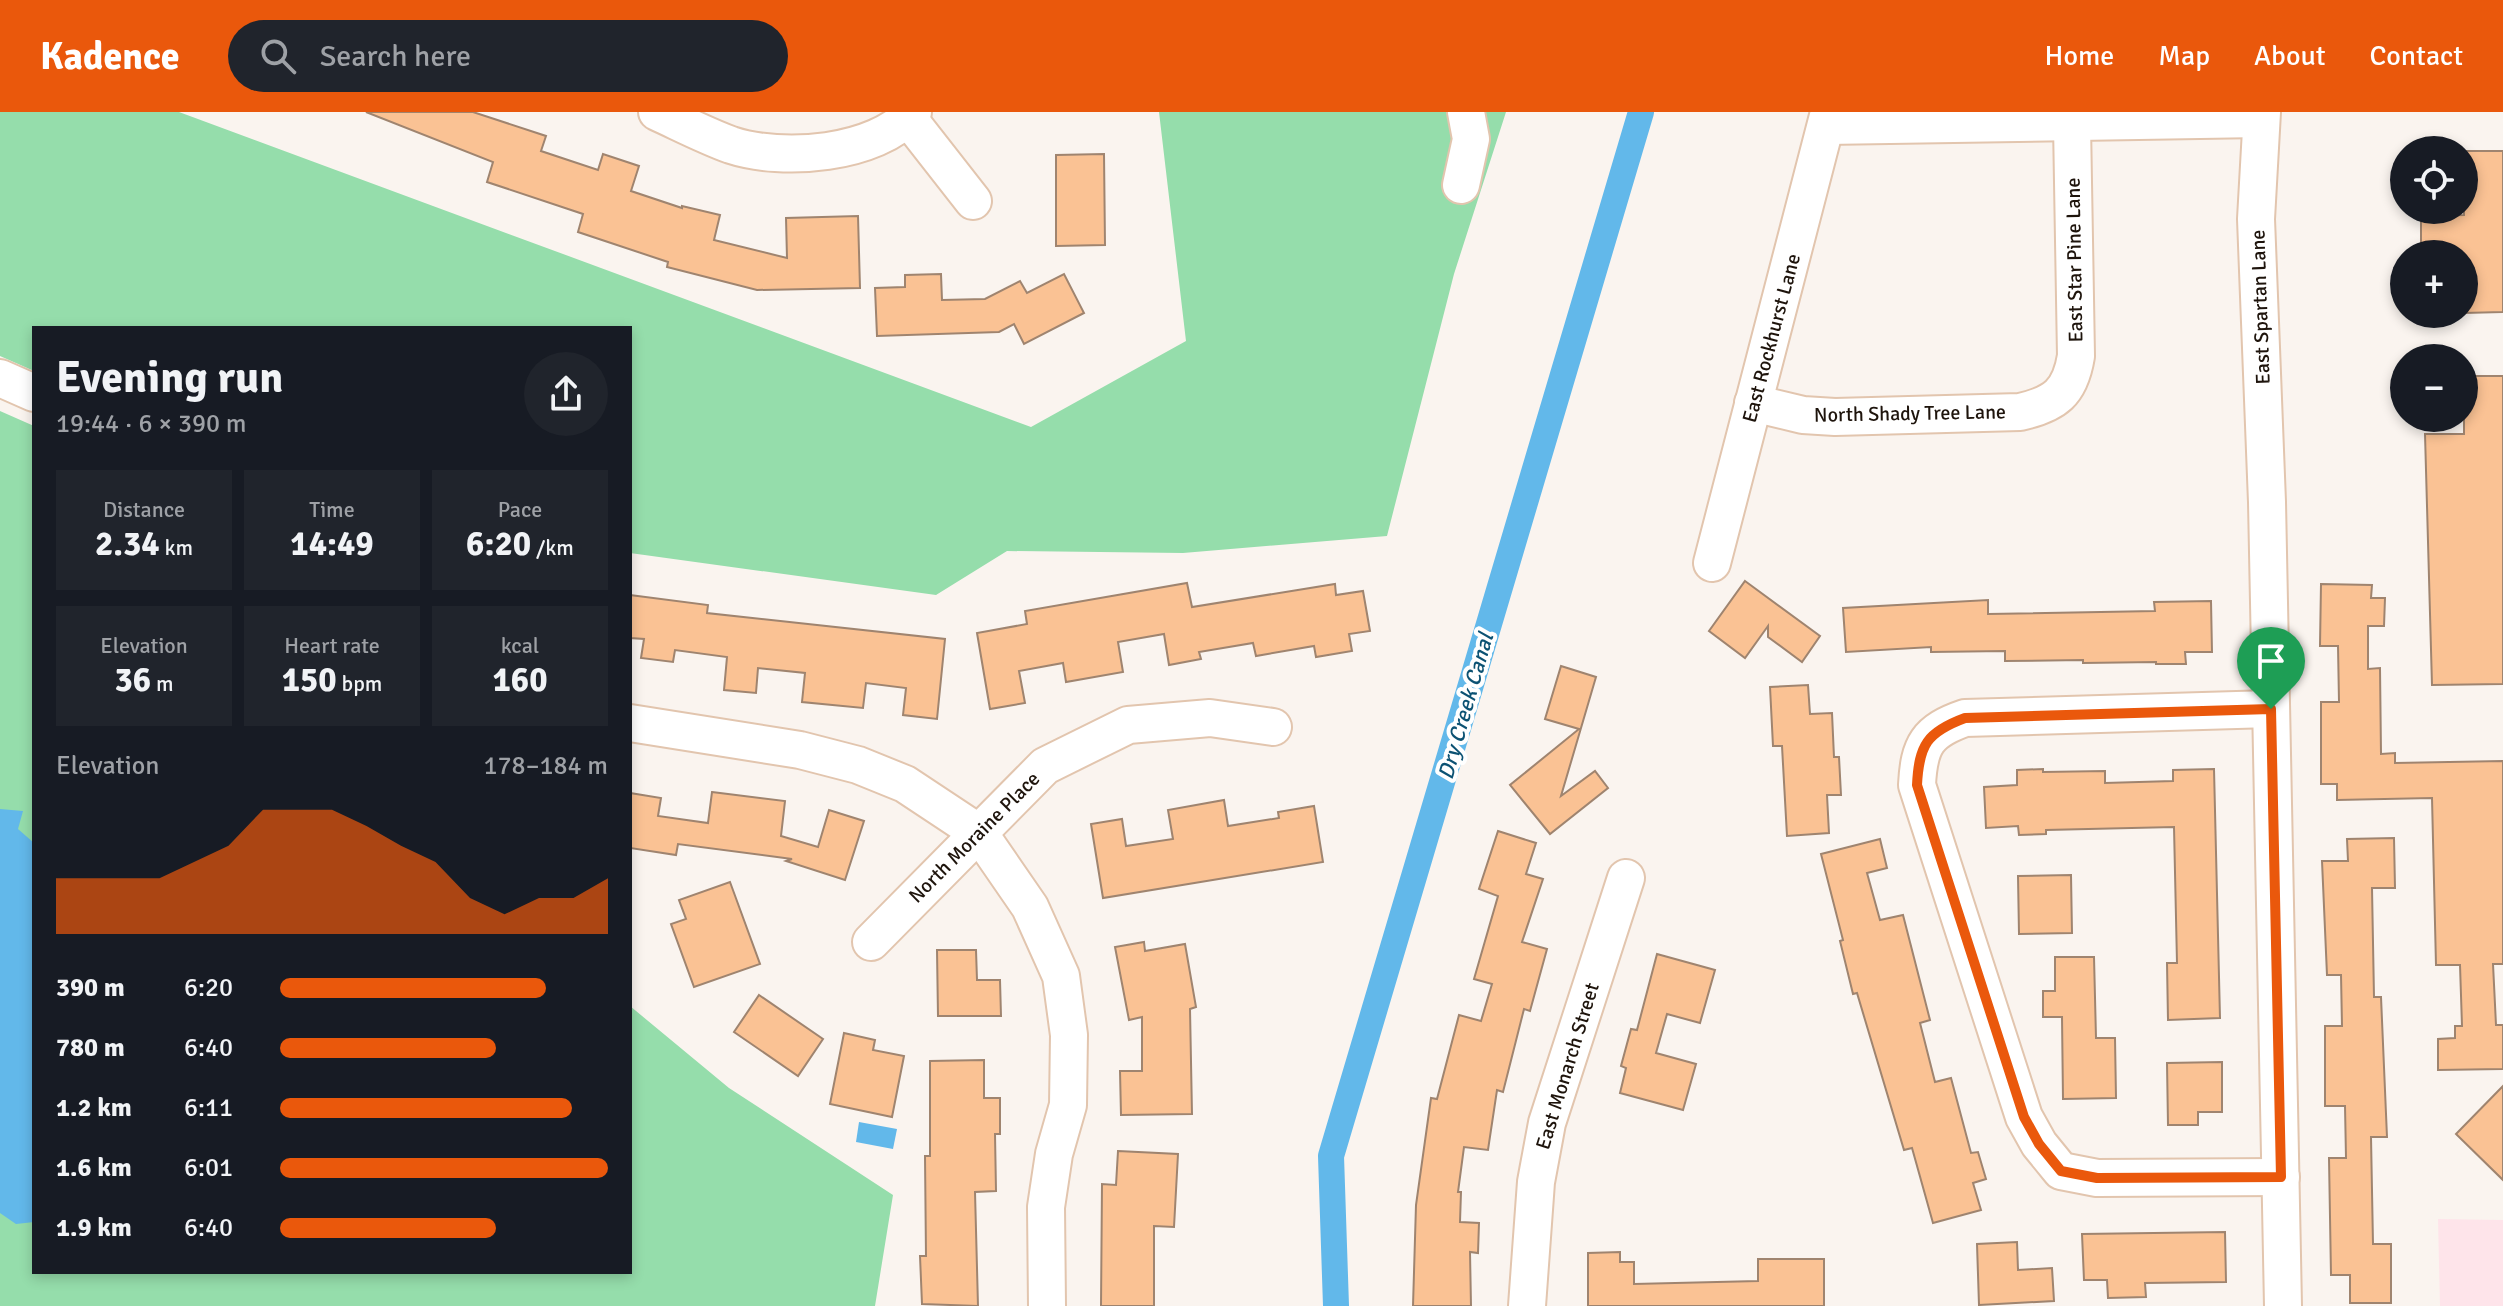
<!DOCTYPE html>
<meta charset="utf-8">
<style>
body{margin:0;font-family:Signika,sans-serif;background:#20242c;color:#f1f3f6;height:100vh;display:flex;flex-direction:column;font-size:30px;white-space:nowrap}
*{box-sizing:border-box;margin:0}
p{font-size:26px;color:#9ea1a6}
.icon{flex:none;width:44px;height:44px;fill:none;stroke:currentColor;stroke-width:2;stroke-linecap:round;stroke-linejoin:round}
.map{position:relative;flex:1;overflow:hidden}
.drawer{position:absolute;left:32px;top:214px;width:600px;height:948px;display:flex;flex-direction:column;background:#171b24;border-radius:0px;box-shadow:0 4px 12px #0003}
.drawer>*{flex:none}
.tools{position:absolute;left:2390px;top:24px;display:grid;gap:16px}
.tools a{display:grid;place-items:center;width:88px;height:88px;border-radius:50%;background:#171b24;box-shadow:0 4px 12px #0003;font-size:40px}
.pin{position:absolute;display:grid;place-items:center;width:68px;height:68px;color:#fff;margin:-82px -34px;border-radius:50% 50% 50% 0;rotate:-45deg;box-shadow:0 0 8px #0007}
.pin .icon{rotate:45deg}
.round{display:grid;place-items:center;flex:none;width:84px;height:84px;border-radius:42px;background:#20242c}
.headline{display:flex;align-items:center;justify-content:space-between;height:136px;padding:0 24px}
h1{font-size:44px;font-weight:800;line-height:60px}
.figures{display:grid;grid-template-columns:repeat(3,1fr);gap:12px;height:136px;padding:8px 24px}
.figures div{display:grid;align-content:center;border-radius:0px;background:#20242c;text-align:center}
.figures b{font-size:34px;font-weight:800}
.figures small{font-size:22px;font-weight:400}
.figures p{font-size:22px}
.chart{height:224px;padding:16px 24px}
.chart p{display:flex;justify-content:space-between}
.chart svg{width:100%;height:144px;margin-top:8px;fill:#ea580c;opacity:.7}
ul{padding:0 24px;list-style:none;font-size:26px}
li{display:grid;grid-template-columns:128px 96px 1fr;align-items:center;height:60px}
li i{height:20px;border-radius:10px;background:#ea580c}
header{display:flex;align-items:center;gap:48px;box-sizing:border-box;height:112px;padding:0 40px;background:#ea580c;color:#fff}
header strong{font-size:38px}
nav{display:flex;gap:44px;margin-inline-start:auto;font-size:28px}
.search{width:560px;height:72px;background:#20242c;display:flex;align-items:center;gap:20px;box-sizing:border-box;padding:0 28px;border-radius:44px;color:#9ea1a6;font-size:30px}
.map>svg:first-child{display:block}
.commercial{fill:#fee4ea}
.green{fill:#95ddab}
.water{fill:#62b8ea}
.lines{fill:none;stroke-linecap:round;stroke-linejoin:round}
.canal{stroke:#62b8ea;stroke-width:26}
.building{fill:#fac294;stroke:#9f846f;stroke-width:2}
.minor-casing{stroke:#e2c5ae;stroke-width:40}
.minor{stroke:#fff;stroke-width:36}
.route-casing{stroke:#fff;stroke-width:16}
.route{stroke:#ea580c;stroke-width:10}
.labels{text-anchor:middle;stroke-width:8;stroke-linejoin:round;paint-order:stroke}
.street-label{font-size:20px;fill:#1e140c;stroke:#fff}
.water-label{font-size:22px;font-style:italic;fill:#0c5273;stroke:#fff}
</style>
<header>
<strong>Kadence</strong>
<div class="search"><svg class="icon" aria-label="search" viewBox="0 0 24 24"><circle cx="10" cy="10" r="6"/><path d="M15 15l6 6"/></svg>Search here</div>
<nav><a>Home</a><a>Map</a><a>About</a><a>Contact</a></nav>
</header>
<div class="map">
<svg width="2503" height="1194" viewBox="0 0 2503 1194">
<rect width="100%" height="100%" fill="#faf4ef"/>
<path class="commercial" d="M2438,1107L2503,1108V1194H2440Z"/>
<g class="green">
<path d="M0,0H179L1031,315L1186,229L1159,0H1506L1454,162L1387,424L1183,441L1007,439L936,483L630,441V216H34V259L0,244Z"/>
<path d="M0,299L34,314V1160H630V894L729,976L893,1083L875,1194H0Z"/>
</g>
<g class="water">
<path d="M0,697L23,699L18,717L34,731V1110L16,1112L0,1101Z"/>
<path d="M859,1010L897,1017L893,1037L856,1030Z"/>
</g>
<g class="lines">
<path class="canal" d="M1336,1194L1331,1044L1641,0"/>
</g>
<g class="building">
<path d="M366,0H473L546,24L541,39L598,58L603,42L639,54L631,79L682,96V94L720,103L714,128L787,146L786,106L858,104L860,176L757,178L667,155L668,150L578,120L583,102L487,70L493,50Z"/>
<path d="M2464,39H2503V200L2464,201V142H2421V104L2464,103Z"/>
<path d="M1104,42L1105,133L1056,134V43Z"/>
<path d="M941,162L942,188L985,187L1020,169L1027,181L1064,162L1084,201L1024,232L1014,212L999,220L877,224L875,176L905,175V163Z"/>
<path d="M2464,264H2503V572L2432,573L2425,322H2464Z"/>
<path d="M1745,469L1820,524L1802,550L1768,525V514L1745,546L1709,519Z"/>
<path d="M1187,471L1192,495L1335,472L1336,483L1363,479L1370,519L1349,522L1352,539L1316,545L1314,534L1256,544L1253,531L1199,540L1201,547L1169,553L1164,522L1118,530L1123,560L1066,570L1063,551L1019,559L1025,591L990,597L977,521L1027,512L1025,499Z"/>
<path d="M2321,472L2372,473L2371,486H2385L2384,514H2368V557L2380,556L2381,642L2395,641V651L2503,649V852H2493L2496,913H2503V957L2438,958V927L2455,926V914H2462L2460,853H2436L2432,686L2337,688V672H2321V590H2339L2338,534H2320Z"/>
<path d="M630,483L708,493L707,501L945,527L937,607L903,603L906,576L866,571L863,596L802,590L805,561L758,556L756,581L724,578L727,545L675,538L673,550L641,546L644,527L630,526Z"/>
<path d="M1988,488V502L2155,499L2154,490L2211,489L2212,540H2185L2186,552H2156V550L2083,551V548L2005,549V539L1931,540V535L1846,540L1843,496Z"/>
<path d="M1561,554L1596,565L1561,684L1595,659L1608,676L1550,722L1510,673L1579,617L1545,607Z"/>
<path d="M1808,573L1810,602L1832,601L1834,645H1839L1841,683H1827L1829,721L1787,724L1782,634H1773L1770,575Z"/>
<path d="M2043,657V660L2105,659V671L2173,669V658L2214,657L2220,906L2168,908L2167,851H2177L2174,715L2046,718V722L2019,723L2018,714L1986,716L1984,675L2017,673V658Z"/>
<path d="M712,680L785,689L781,724L818,735L829,698L864,709L845,768L786,749L792,747L678,732L676,743L630,736V681L661,686L658,704L708,711Z"/>
<path d="M1224,688L1228,714L1279,706L1278,700L1314,694L1323,750L1103,786L1091,712L1122,707L1126,734L1173,727L1168,698Z"/>
<path d="M1498,719L1536,731L1526,762L1543,767L1522,830L1547,837L1530,899L1524,897L1503,980L1497,978L1488,1038L1464,1035L1458,1080H1461L1460,1110L1479,1111L1478,1141L1470,1140L1471,1194H1413L1416,1093L1431,986L1437,987L1459,903L1481,909L1492,872L1474,867L1498,784L1479,777Z"/>
<path d="M2394,726L2395,776H2372L2374,885H2381L2387,1025H2371L2373,1132H2391V1191H2350V1163H2331L2329,1046H2346L2345,994H2325V914H2342L2341,863H2327L2322,749H2348L2347,727Z"/>
<path d="M1880,727L1887,756L1867,761L1880,808L1903,803L1930,908L1920,911L1935,970L1951,966L1971,1041L1978,1040L1986,1067L1973,1071L1981,1098L1933,1111L1912,1036L1904,1038L1857,881L1853,882L1840,829L1843,828L1821,742Z"/>
<path d="M2071,763L2072,821L2019,822L2018,764Z"/>
<path d="M730,770L760,852L694,875L671,812L686,807L679,788Z"/>
<path d="M1144,830L1145,839L1185,832L1196,895L1190,897L1192,1002L1121,1003L1120,959H1142V905L1129,908L1115,835Z"/>
<path d="M937,838H976L977,868H1000L1001,904H938Z"/>
<path d="M1657,842L1715,858L1700,911L1667,902L1656,941L1696,952L1683,998L1620,981L1626,956L1621,954L1631,917L1637,918Z"/>
<path d="M2055,845H2094L2096,926H2115L2116,986L2063,987L2062,905H2043V879H2055Z"/>
<path d="M759,883L823,927L798,964L734,920Z"/>
<path d="M844,921L875,928L873,938L904,944L892,1005L830,992Z"/>
<path d="M984,948V986H1000V1022H995L996,1079L975,1080L978,1194L922,1192L920,1144H926L925,1044H930V949Z"/>
<path d="M2222,950V1000H2198V1013H2168L2167,951Z"/>
<path d="M2503,974V1068L2456,1022Z"/>
<path d="M1118,1039L1178,1042L1174,1115L1154,1114V1194H1101L1102,1072L1116,1073Z"/>
<path d="M2225,1120L2226,1170L2145,1171L2146,1185L2108,1186L2107,1168H2084L2082,1122Z"/>
<path d="M2017,1130L2018,1158L2052,1156L2054,1189L1979,1193L1977,1132Z"/>
<path d="M1620,1140V1150H1634V1172L1758,1169V1147H1824V1194H1588V1141Z"/>
</g>
<g class="lines">
<defs>
<g id="minor">
<path d="M657,0C681,11 706,24 731,33C782,50 876,43 913,0"/>
<path d="M2262,0L2256,107L2267,390L2283,1194"/>
<path d="M908,6L973,89"/>
<path d="M1826,14L2261,7"/>
<path d="M1461,73L1471,27L1466,0"/>
<path d="M0,266L34,281"/>
<path d="M1753,291L1803,303L1835,305L2020,300C2055,292 2070,281 2076,244L2072,12"/>
<path d="M1712,451L1829,0"/>
<path d="M2271,597L1965,606C1927,619 1919,633 1917,673L2024,1005L2039,1032L2061,1059L2097,1066L2281,1065"/>
<path d="M630,611L800,638L858,653L905,672L979,721L1030,795L1061,864L1069,923L1068,993L1054,1042L1046,1095L1047,1194"/>
<path d="M871,830L1045,654L1128,613L1210,606L1273,615"/>
<path d="M1527,1194L1536,1070L1547,1011L1626,766"/>
</g>
</defs>
<use href="#minor" class="minor-casing"/>
<use href="#minor" class="minor"/>
</g>
<g class="lines">
<defs>
<path id="route" d="M2271,597L2281,1065L2097,1066L2061,1059L2039,1032L2024,1005L1917,673C1919,633 1927,620 1965,606Z"/>
</defs>
<use href="#route" class="route-casing"/>
<use href="#route" class="route"/>
</g>
<g class="labels">
<g class="street-label">
<text transform="translate(2074 148) rotate(-91)" y="7">East Star Pine Lane</text>
<text transform="translate(2260 195) rotate(-92)" y="7">East Spartan Lane</text>
<text transform="translate(1771 226) rotate(-75)" y="7">East Rockhurst Lane</text>
<text transform="translate(1910 301) rotate(-1)" y="7">North Shady Tree Lane</text>
<text transform="translate(974 725) rotate(-45)" y="7">North Moraine Place</text>
<text transform="translate(1567 954) rotate(-73)" y="7">East Monarch Street</text>
</g>
<g class="water-label">
<text transform="translate(1465 594) rotate(-74)" y="8">Dry Creek Canal</text>
</g>
</g>
</svg>
<div class="tools">
<a><svg class="icon" aria-label="locate" viewBox="0 0 24 24"><circle cx="12" cy="12" r="6"/><path d="M12 2v4M12 18v4M2 12h4M18 12h4"/></svg></a>
<a>+</a>
<a>−</a>
</div>
<div class="pin" style="left:2271px;top:597px;background:#1e9e55"><svg class="icon" aria-label="arrive" viewBox="0 0 24 24"><path d="M6 21V4h12l-3 4 3 4H6"/></svg></div>
<section class="drawer">
<div class="headline"><div><h1>Evening run</h1><p>19:44 · 6 × 390 m</p></div><a class="round"><svg class="icon" aria-label="share" viewBox="0 0 24 24"><path d="M12 15V3M7 8l5-5 5 5M5 13v7h14v-7"/></svg></a></div>
<div class="figures">
<div><p>Distance</p><b>2.34<small> km</small></b></div>
<div><p>Time</p><b>14:49</b></div>
<div><p>Pace</p><b>6:20<small> /km</small></b></div>
</div>
<div class="figures">
<div><p>Elevation</p><b>36<small> m</small></b></div>
<div><p>Heart rate</p><b>150<small> bpm</small></b></div>
<div><p>kcal</p><b>160</b></div>
</div>
<div class="chart"><p><span>Elevation</span>178–184 m</p>
<svg viewBox="0 0 160 44" preserveAspectRatio="none"><path d="M0 44V27L10 27L20 27L30 27L40 22L50 17L60 6L70 6L80 6L90 11L100 17L110 22L120 33L130 38L140 33L150 33L160 27V44z"/></svg>
</div>
<ul>
<li><b>390 m</b>6:20<i style="width:81%"></i></li>
<li><b>780 m</b>6:40<i style="width:66%"></i></li>
<li><b>1.2 km</b>6:11<i style="width:89%"></i></li>
<li><b>1.6 km</b>6:01<i style="width:100%"></i></li>
<li><b>1.9 km</b>6:40<i style="width:66%"></i></li>
</ul>
</section>
</div>
